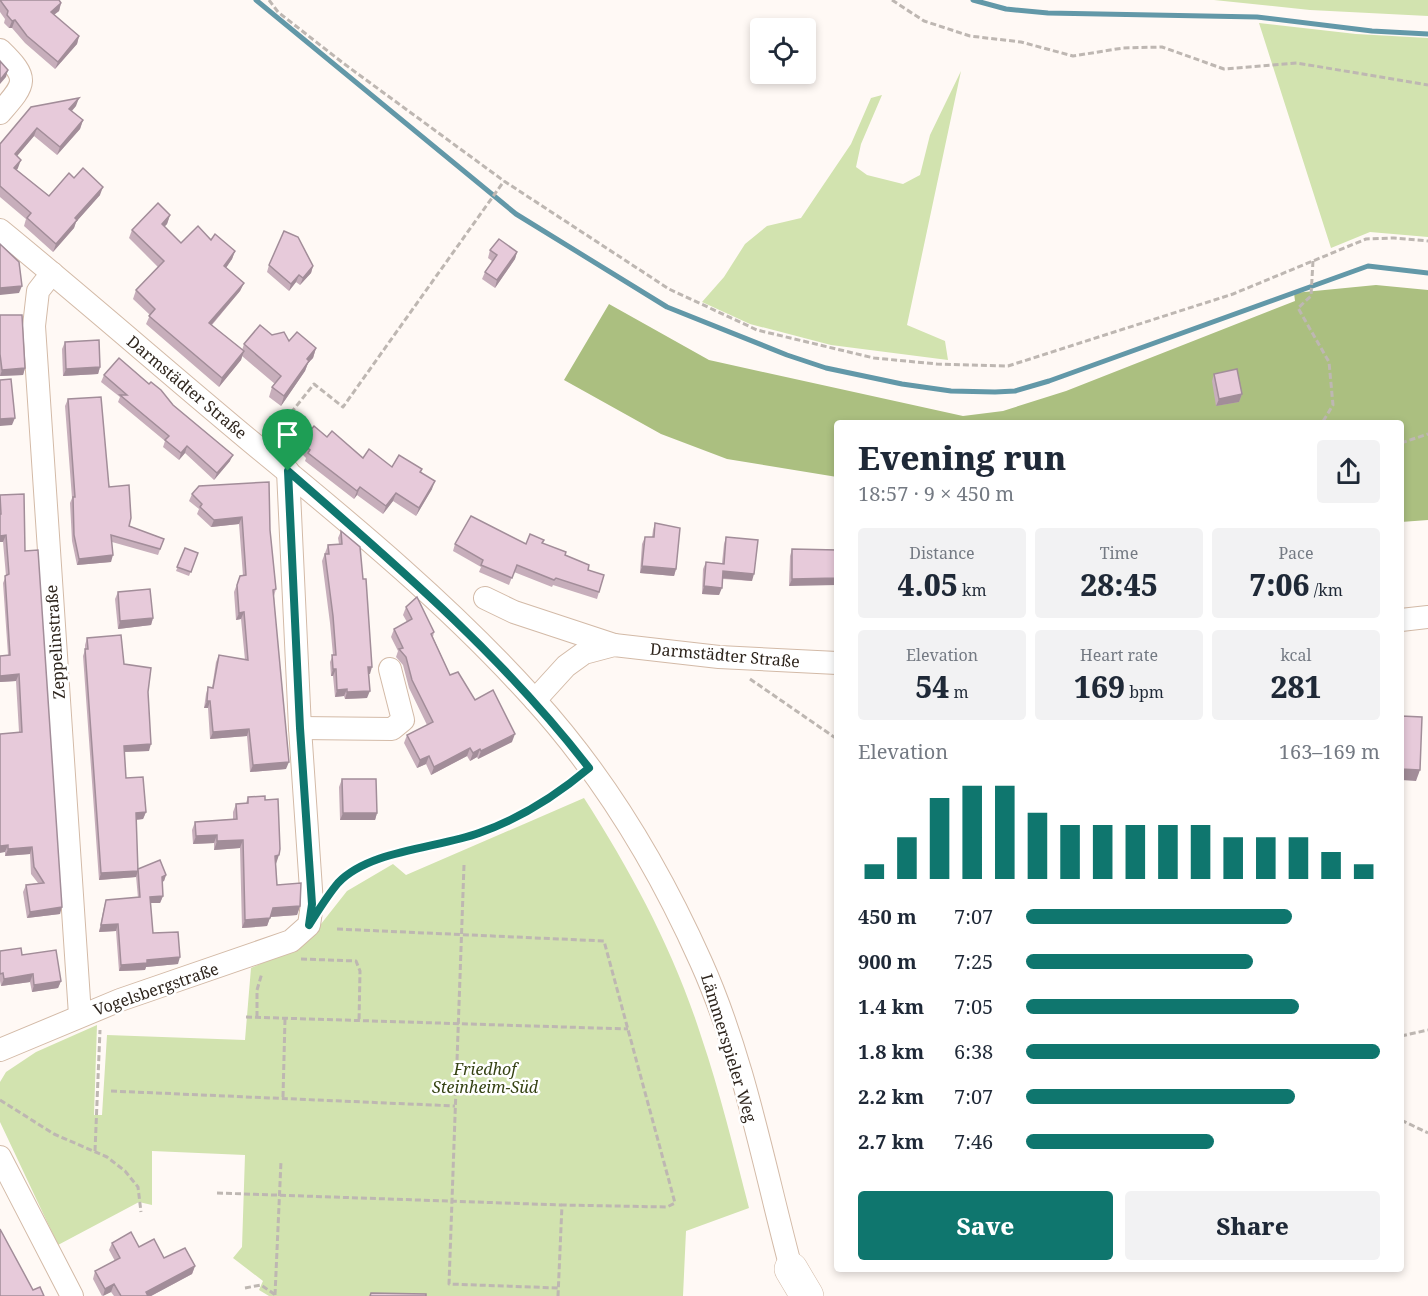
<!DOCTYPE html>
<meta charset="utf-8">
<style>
body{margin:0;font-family:"Noto Serif",serif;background:#f2f2f3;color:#1f2937;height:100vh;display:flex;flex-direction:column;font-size:22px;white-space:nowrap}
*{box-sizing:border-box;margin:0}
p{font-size:20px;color:#747a83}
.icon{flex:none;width:33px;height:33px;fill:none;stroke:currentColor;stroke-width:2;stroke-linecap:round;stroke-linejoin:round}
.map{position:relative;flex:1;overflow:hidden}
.side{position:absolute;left:834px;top:420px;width:570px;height:852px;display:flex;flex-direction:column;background:#fff;border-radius:6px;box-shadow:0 3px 9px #0003}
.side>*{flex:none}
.controls{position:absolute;left:750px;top:18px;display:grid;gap:12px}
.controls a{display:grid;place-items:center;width:66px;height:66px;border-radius:6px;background:#fff;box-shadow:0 3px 9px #0003;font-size:30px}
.pin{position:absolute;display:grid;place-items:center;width:51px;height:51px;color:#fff;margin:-62px -26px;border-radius:50% 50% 50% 0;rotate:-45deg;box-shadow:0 0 6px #0007}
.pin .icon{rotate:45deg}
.round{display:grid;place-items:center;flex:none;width:63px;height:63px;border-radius:6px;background:#f2f2f3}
.headline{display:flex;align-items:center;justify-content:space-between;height:102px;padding:0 24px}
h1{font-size:33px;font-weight:800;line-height:45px}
.stats{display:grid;grid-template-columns:repeat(3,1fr);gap:9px;height:102px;padding:6px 24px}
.stats div{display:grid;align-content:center;border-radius:6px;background:#f2f2f3;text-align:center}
.stats b{font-size:30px;font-weight:800}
.stats small{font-size:16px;font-weight:400}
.stats p{font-size:16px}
.chart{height:168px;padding:12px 24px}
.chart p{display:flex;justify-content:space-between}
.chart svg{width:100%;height:108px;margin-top:6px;stroke:#0f766e;stroke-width:6}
.button{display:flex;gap:12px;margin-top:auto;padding:12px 24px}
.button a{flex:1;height:69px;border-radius:6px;background:#0f766e;color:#fff;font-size:24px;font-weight:800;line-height:69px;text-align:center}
.button a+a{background:#f2f2f3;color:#1f2937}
ul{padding:0 24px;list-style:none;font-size:20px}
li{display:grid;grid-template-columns:96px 72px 1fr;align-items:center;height:45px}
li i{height:15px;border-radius:8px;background:#0f766e}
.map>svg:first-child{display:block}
.green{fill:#d2e3af}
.forest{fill:#abbf80}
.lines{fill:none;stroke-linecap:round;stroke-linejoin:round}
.stream{stroke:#6298a8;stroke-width:5}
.minor-casing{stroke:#d3baa7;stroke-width:24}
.highway-casing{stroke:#d3baa7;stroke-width:34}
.path{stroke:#beb7b2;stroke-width:3;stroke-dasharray:6 3;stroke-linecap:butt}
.minor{stroke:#fff;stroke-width:22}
.highway{stroke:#fff;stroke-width:33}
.wall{fill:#c7aebb}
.shaded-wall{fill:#a28d99}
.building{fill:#e7cada;stroke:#a28d99;stroke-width:1.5}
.route-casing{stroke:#fff;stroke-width:12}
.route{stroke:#0f766e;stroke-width:8}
.labels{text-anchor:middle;stroke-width:5;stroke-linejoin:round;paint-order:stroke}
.street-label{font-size:16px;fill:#2e251d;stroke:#fff}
.park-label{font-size:16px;font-style:italic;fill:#364314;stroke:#fff}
</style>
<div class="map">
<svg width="1428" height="1296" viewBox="0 0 1428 1296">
<rect width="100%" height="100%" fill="#fff9f5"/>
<g class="green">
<path d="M1214,0H1428V16L1310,10Z"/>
<path d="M1259,23L1356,34L1428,38V237L1370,232L1331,248Z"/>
<path d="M961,71L907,325L945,341L948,360L831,345L750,324L702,302L724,277L745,244L767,226L801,218L851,144L871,98L882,95L861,144L856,167L867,175L903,184L920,175L930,135Z"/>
<path d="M584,798C632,873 674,951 701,1036C720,1092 734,1150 749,1208L686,1231L683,1296H269L259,1290L263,1281L233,1258L242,1247L245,1155L152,1151V1205L139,1202L58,1245L0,1122V1082L6,1072L36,1052L97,1025L94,1115H102L107,1035L245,1040L251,968L306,943L347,891L393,864L406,875Z"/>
</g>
<path class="forest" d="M1376,285L1428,290V520L1401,522V423H837V477L727,459L661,434L564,380L609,304L709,360L963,416L1003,411L1066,391L1295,301L1294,293Z"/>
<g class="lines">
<g class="stream">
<path d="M256,0L516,214L667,307L787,355L826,368L902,384L951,391L995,392L1015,391L1049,381L1368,266L1428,273"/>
<path d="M973,0L1006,9L1048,13L1257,17L1372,31L1428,34"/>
</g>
<defs>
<g id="minor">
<path d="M0,50C30,79 26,83 0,113"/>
<path d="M0,230C88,302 173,377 261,450C356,528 451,607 533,698C603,775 659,868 701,962C746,1062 766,1178 795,1283"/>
<path d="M52,273L38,291L34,326L80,1015"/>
<path d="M485,598L514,612L614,645"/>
<path d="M1401,620L1428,617"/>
<path d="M535,700L566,666L584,653L614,645L719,657L837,663"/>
<path d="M300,728L392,729L403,720L390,669"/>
<path d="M0,1050L120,1000L291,941L309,925L312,904L300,728L288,471"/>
<path d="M0,1157L72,1296"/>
</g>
<path id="highway" d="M791,1269L807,1296"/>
</defs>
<use href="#minor" class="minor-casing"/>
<use href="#highway" class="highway-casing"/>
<g class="path">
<path d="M269,0L278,12L343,63L504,181L669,289L757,330L874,358L937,364L1008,366L1233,294L1366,239L1394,238L1428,241"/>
<path d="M892,0L924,21L970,36L1021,42L1073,56L1123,48L1162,47L1224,69L1297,63L1428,85"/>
<path d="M1313,261L1311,296L1298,308L1329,362L1333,405L1322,423"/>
<path d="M274,434L314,384L343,407L504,181"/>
<path d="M1401,443L1428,434"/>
<path d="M750,679L837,739"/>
<path d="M464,865L449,1284L558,1288"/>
<path d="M332,891C365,848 433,850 480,833C514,820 544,801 574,781"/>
<path d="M337,929L604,941L675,1203L667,1207L562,1205L558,1296"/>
<path d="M301,959L356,961L360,971L359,1022"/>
<path d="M246,1017L628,1029"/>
<path d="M257,1017V990L262,973"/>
<path d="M1401,1036L1428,1030"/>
<path d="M111,1091L455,1106"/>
<path d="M283,1097L285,1019"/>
<path d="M0,1100L54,1134L107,1157L125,1171L138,1187L141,1212"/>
<path d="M1401,1120L1428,1133"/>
<path d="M95,1151L100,1030"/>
<path d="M217,1193L562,1205"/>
<path d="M245,1288L261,1285L277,1296"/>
<path d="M275,1295L281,1161"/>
</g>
<use href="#minor" class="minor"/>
<use href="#highway" class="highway"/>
</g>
<g class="wall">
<path d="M0,0L61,3L59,11L54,15L79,36L77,44L55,69L25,43L12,28H9L4,23L5,19L0,12Z"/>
<path d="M76,106L72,111L83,120L80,129L57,155L34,136L17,156L18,168L17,170L49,196L74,178L100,195L76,222L74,228L53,252L24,226L26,219L0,197V144Z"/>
<path d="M170,215L167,224L164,227L181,243L211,240L235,251L232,259L226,268L244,283L240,291L212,325L242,350L244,344L272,335L289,341L316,348L313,358L308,363L305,371L281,406L269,397L272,387L275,384L242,356L241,360L219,387L146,324L150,315L133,299L136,290L158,267L129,238L132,230Z"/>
<path d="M490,250L517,252L515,259L495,288L482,279L485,272L492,261L488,258Z"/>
<path d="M269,265L313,266L311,273L300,285L296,282L289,291L267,272Z"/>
<path d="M0,315L25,368L23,375L0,376Z"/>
<path d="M65,342L100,367L98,374L63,376L62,349Z"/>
<path d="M1214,374L1242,394L1239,402L1216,406L1212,381Z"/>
<path d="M104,375L173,405L230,461L214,480L185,453L179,460L163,447L165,441L118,402L120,397L101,382Z"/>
<path d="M68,399L129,526L164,539L158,555L112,542L111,562L77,565L72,541L70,503L72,498L65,406Z"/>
<path d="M327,437L363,458L392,467L422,469L421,472L432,489L416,516L393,501L383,514L357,495L354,499L305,461L306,458L298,450L301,442Z"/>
<path d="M192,494L270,530L276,589L274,596L286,769L250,772L247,736L210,739L208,708H204L206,694L208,687L212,688L216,662L219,655L245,660L241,619L236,620L234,592L240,576H243L239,524L211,527L197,514L199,509L189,501Z"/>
<path d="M0,495L25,551L60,914L27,918L23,892L26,885L38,883L31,874L30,854L5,856V852L19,732L16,681L0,682V656L8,655L3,583L6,576L3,542H0Z"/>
<path d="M655,523L676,569L674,576L640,573L642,544L645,537H652L653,530Z"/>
<path d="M341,531L370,674H369L367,698L345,699L344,696L335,697L333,676H331L330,662L333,655L330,623L322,561L328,545L339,544L338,538Z"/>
<path d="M726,537L752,581L723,579L719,595L702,594L703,569L706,562L722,563L724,544Z"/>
<path d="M542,543L565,555L588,570L604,575L597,599L553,585L552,587L514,572L509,585L479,572L481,567L453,551L455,544Z"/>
<path d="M185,548L198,553L189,576L176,571Z"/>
<path d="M792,549L837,550L789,586L790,556Z"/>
<path d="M118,592L153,618L151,625L118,629L115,599Z"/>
<path d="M406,607L434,632L433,637L450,675L475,700L512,742L478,759L477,757L470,761L467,756L431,775L426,764L417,768L404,743L407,735L427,725L409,688L403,665L396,657L398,651L391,637L394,629L407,622L403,615Z"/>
<path d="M87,638L124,664L148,692L149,751L124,752L126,778L146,812L143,819L136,820L138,870L166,875L164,881L162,882L163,896L160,903H150L153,933L178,964L146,967L145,970L119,971L116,931L99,932L104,907L106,900L138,898L136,876V877L99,880L83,656L85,650V645Z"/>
<path d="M342,779L377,813L375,820H340L339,787Z"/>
<path d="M248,797L276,864L277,885L300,906L297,915L270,917L267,926L242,928L240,848L214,850V843L193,844L192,830L195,822L233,819V812L236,804L246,803Z"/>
<path d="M0,951L22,955L61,981L58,988L32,992L30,982L1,986L0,981Z"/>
<path d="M112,1243L139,1247L164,1258L195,1266L192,1274L151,1296H114L111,1292L102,1296L93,1279L95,1271L115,1261L109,1250Z"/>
</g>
<g class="shaded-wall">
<path d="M61,3L59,11L48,19L51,12Z"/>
<path d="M15,20L12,28H9L12,21Z"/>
<path d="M79,36L77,44L55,69L58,62Z"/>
<path d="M8,70L6,77L0,84V80Z"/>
<path d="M79,98L76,106L66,117L69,109Z"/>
<path d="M83,120L80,129L57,155L60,147Z"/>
<path d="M37,128L34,136L12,162L15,154Z"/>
<path d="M21,160L18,168L11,176L14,168Z"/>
<path d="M103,187L100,195L76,222L74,228L53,252L56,244L75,218Z"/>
<path d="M170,215L167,224L159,232L162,224Z"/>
<path d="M235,251L232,259L221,275L224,266Z"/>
<path d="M517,252L515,259L495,288L497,280Z"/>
<path d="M313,266L311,273L300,285L303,278Z"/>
<path d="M299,275L296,282L289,291L291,284Z"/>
<path d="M244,283L240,291L206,331L209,323Z"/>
<path d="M22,286L19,293L0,295V288Z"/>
<path d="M316,348L313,358L308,363L305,371L281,406L284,396L307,359Z"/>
<path d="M244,351L241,360L219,387L222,378Z"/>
<path d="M100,367L98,374L63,376L66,369Z"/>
<path d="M25,368L23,375L0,376L2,370Z"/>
<path d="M1242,394L1239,402L1216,406L1219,399Z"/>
<path d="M15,418L12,425L0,426V419Z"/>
<path d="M187,446L185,453L179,460L181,453Z"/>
<path d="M233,455L230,461L214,480L217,473Z"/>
<path d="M435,481L432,489L416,516L419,508Z"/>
<path d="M360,487L357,495L354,499L357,491Z"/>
<path d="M396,493L393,501L383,514L386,506Z"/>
<path d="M242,517L239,524L211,527L214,520Z"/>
<path d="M6,535L3,542H0V536Z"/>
<path d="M113,555L111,562L77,565L79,559Z"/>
<path d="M642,566L676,569L674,576L640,573Z"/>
<path d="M723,571L754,574L752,581L721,578Z"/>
<path d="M837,578V585L789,586L792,579Z"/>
<path d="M704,586L722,588L719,595L702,594Z"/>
<path d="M244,612L241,619L236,620L239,613Z"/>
<path d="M153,618L151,625L118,629L120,621Z"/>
<path d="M368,667H372L370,674H366Z"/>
<path d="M333,669H336L333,676H331Z"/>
<path d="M19,674L16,681L0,682V676Z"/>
<path d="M347,689L344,696L335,697L337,690Z"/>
<path d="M370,691L367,698L345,699L347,692Z"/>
<path d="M207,701H210L208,708H204Z"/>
<path d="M249,729L247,736L210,739L213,732Z"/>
<path d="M515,734L512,742L478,759L481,751Z"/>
<path d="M151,744L149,751L121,752L124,746Z"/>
<path d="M470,748L467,756L431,775L434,767Z"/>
<path d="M480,749L477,757L470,761L473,753Z"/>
<path d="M429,756L426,764L417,768L420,760Z"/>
<path d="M289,762L286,769L250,772L253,765Z"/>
<path d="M1401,769L1420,770L1416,781L1401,780Z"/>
<path d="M146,812L143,819L133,820L136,813Z"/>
<path d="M343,813H377L375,820H340Z"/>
<path d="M217,835L214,843L193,844L196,836Z"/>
<path d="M243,840L240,848L214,850L217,841Z"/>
<path d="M8,845L5,852L0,853V846Z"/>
<path d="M32,847L30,854L5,856L8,849Z"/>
<path d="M279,855L276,864L275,856Z"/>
<path d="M138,871L136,877L99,880L101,873Z"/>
<path d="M166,875L164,881L159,883L162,877Z"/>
<path d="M163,896L160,903H147L150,897Z"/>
<path d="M300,906L297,915L270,917L273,908Z"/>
<path d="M62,907L60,914L27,918L30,912Z"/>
<path d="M270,918L267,926L242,928L245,920Z"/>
<path d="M118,924L116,931L99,932L101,925Z"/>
<path d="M180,957L178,964L146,967L145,970L119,971L121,965L147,960Z"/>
<path d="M33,974L30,982L1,986L4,979Z"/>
<path d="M61,981L58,988L32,992L34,985Z"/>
<path d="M195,1266L192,1274L151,1296H145L146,1292Z"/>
<path d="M114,1284L111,1292L103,1296L105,1289Z"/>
</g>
<g class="building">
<path d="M0,0H59L61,3L51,12L79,36L58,62L27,36L15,20L12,21L7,15L8,11Z"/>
<path d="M0,61L8,70L0,80Z"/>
<path d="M79,98L69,109L83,120L60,147L37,128L15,154L21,160L14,168L49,196L69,173L74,178L83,168L103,187L75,218L77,220L56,244L27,218L31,213L0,186V144L31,107Z"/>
<path d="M158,203L170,215L162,224L181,243L198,226L211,240L215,234L235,251L224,266L244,283L209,323L244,351L222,378L149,316L155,309L136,290L164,261L132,230Z"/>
<path d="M284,231L298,237L313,266L303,278L299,275L291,284L269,265Z"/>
<path d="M499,239L517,252L497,280L485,272L497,255L490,250Z"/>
<path d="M0,244L19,262L22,286L0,288Z"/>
<path d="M0,315H22L25,368L2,370L0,354Z"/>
<path d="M260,325L272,335L284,332L289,341L297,332L316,348L307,359L309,361L284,396L272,387L281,376L244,344Z"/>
<path d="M99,340L100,367L66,369L65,342Z"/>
<path d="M119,358L149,384L151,382L161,390L173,405L233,455L217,473L187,446L181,453L165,440L169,436L120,395H127L104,375Z"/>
<path d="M1237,369L1242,394L1219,399L1214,374Z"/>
<path d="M11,379L15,418L0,419V380Z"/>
<path d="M101,397L109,487L129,485L131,518L129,526L164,539L160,549L111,535L113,555L79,559L74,535L73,497H75L68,399Z"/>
<path d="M314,426L327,437L332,431L363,458L369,449L392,467L399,455L422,469L420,472L435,481L419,508L396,493L386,506L360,487L357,491L308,453L310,450L301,442Z"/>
<path d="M269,482L270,530L276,589L273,590L289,762L253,765L249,729L213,732L210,701H207L208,687L213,688L219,655L248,660L244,612L239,613L237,585L240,576L246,575L242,517L214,520L200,507L202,504L192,494L199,486Z"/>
<path d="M24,494L25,551L38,550L62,907L30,912L26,885L44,883L34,867L32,847L8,849V845L0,846V734L22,732L19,674L0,676V656L10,655L5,576L9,574L6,535L0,536V514H1L0,495Z"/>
<path d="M471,516L526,544L530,534L544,540L542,543L566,552L565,555L589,565L588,570L604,575L599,592L556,578L554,580L517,565L512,578L481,565L483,560L455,544Z"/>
<path d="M655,523L680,528L676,569L642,566L645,537H654Z"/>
<path d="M341,531L360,547L363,579H366L372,667H368L370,691L347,692V689L337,690L336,669H333L332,655H336L333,616L325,554H329L328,545L342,544Z"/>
<path d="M726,537L758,540L754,574L723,571L722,588L704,586L706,562L724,564Z"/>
<path d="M185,548L198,553L191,572L177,567Z"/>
<path d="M792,549L837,550V578L792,579Z"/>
<path d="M150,589L153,618L120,621L118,592Z"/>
<path d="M417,597L434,632L431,634L450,675L458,672L475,700L493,690L515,734L481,751L480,749L473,753L470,748L434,767L429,756L420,760L407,735L433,722L412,680L406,657L399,649L403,648L394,629L412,619L406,607Z"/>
<path d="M121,635L124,664L151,668L148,692L151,744L124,746L126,778L143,777L146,812L136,813L138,871L101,873L85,649H88L87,638Z"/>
<path d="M1401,716L1422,717L1420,770L1401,769Z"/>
<path d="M342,779H376L377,813H343Z"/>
<path d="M265,796V800L278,799L280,849L279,855L275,856L277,885L301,883L300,906L273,908L270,918L245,920L243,840L217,841V835L196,836L195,822L237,819L236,804L248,803V797Z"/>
<path d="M160,860L166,875L162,877L163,896L150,897L153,933L178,932L180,957L147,960V963L121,965L118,924L101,925L106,900L140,897L138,869Z"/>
<path d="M21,948L22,955L56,950L61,981L34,985L33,974L4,979L3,973L0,974V951Z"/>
<path d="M0,1229L33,1290L40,1287L44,1296H0Z"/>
<path d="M131,1232L139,1247L154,1239L164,1258L185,1248L195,1266L146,1292L148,1296H121L114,1284L105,1289L95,1271L120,1258L112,1243Z"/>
<path d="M371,1293L426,1294V1296H370Z"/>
</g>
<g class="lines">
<defs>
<path id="route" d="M288,471C395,564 502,655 589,768C557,795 519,819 479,833C438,848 369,850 338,883C327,896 318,911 309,925L312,904L300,728Z"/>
</defs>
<use href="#route" class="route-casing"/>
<use href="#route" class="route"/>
</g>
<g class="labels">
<g class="street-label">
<text transform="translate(187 387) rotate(40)" y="6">Darmstädter Straße</text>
<text transform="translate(55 642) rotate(-94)" y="6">Zeppelinstraße</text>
<text transform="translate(725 655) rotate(5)" y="6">Darmstädter Straße</text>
<text transform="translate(156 989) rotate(-19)" y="6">Vogelsbergstraße</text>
<text transform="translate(729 1048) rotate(73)" y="6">Lämmerspieler Weg</text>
</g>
<g class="park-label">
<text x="485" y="1075">Friedhof<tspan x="485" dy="18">Steinheim-Süd</tspan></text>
</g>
</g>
</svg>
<div class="controls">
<a><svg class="icon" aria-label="locate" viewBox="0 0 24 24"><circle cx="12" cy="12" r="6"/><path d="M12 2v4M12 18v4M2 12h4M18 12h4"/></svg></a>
</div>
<div class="pin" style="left:288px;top:471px;background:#1e9e55"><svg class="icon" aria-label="arrive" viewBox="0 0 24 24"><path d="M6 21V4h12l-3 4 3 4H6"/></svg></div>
<section class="side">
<div class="headline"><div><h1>Evening run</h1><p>18:57 · 9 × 450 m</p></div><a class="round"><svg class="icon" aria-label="share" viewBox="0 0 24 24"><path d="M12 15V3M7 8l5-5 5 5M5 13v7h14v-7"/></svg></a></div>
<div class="stats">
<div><p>Distance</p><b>4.05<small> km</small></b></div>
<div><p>Time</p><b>28:45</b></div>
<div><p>Pace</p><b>7:06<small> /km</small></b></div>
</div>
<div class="stats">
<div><p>Elevation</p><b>54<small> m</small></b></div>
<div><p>Heart rate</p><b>169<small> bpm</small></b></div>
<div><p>kcal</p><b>281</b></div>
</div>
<div class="chart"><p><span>Elevation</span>163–169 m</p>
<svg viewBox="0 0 160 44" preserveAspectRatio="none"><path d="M5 44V38M15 44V27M25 44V11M35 44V6M45 44V6M55 44V17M65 44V22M75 44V22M85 44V22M95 44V22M105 44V22M115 44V27M125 44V27M135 44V27M145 44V33M155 44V38"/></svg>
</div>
<ul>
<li><b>450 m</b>7:07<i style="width:75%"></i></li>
<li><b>900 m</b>7:25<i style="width:64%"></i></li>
<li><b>1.4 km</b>7:05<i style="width:77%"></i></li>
<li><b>1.8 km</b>6:38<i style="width:100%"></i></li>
<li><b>2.2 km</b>7:07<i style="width:76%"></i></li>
<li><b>2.7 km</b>7:46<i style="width:53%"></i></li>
</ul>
<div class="button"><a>Save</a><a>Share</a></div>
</section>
</div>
